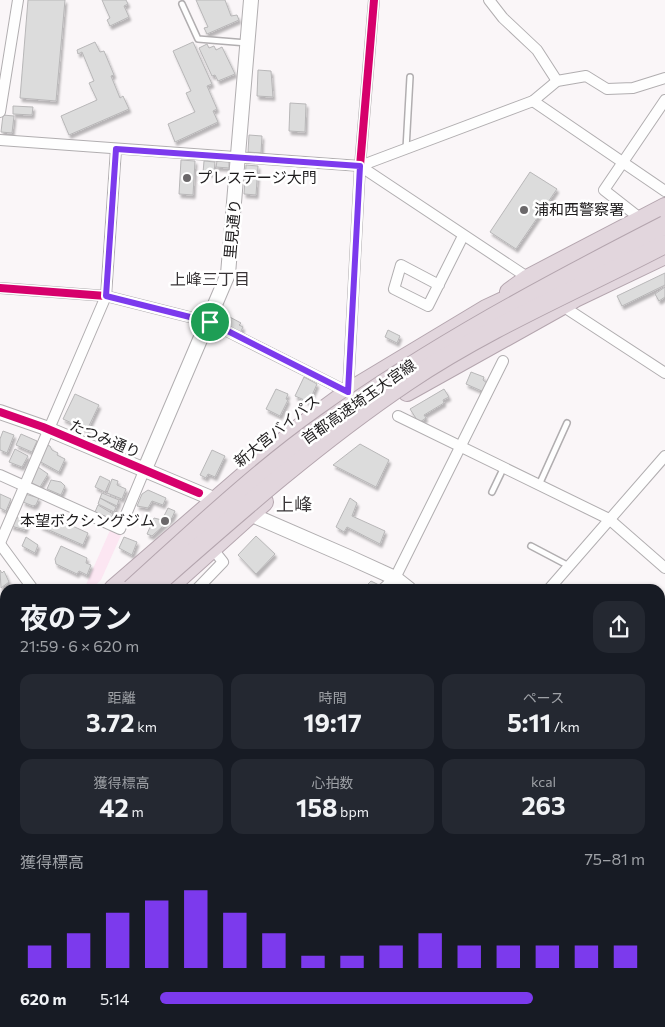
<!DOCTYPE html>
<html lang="ja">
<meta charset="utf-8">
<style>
body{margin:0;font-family:Commissioner,"Noto Sans JP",sans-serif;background:#242831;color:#f1f3f6;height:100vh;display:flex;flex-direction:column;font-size:19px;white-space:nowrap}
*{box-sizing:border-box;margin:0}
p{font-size:16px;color:#9ea1a6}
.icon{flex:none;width:28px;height:28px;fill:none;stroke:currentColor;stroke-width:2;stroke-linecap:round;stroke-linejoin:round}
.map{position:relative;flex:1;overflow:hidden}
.panel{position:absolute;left:0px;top:584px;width:665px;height:444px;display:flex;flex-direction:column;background:#171b24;border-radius:15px 15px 0 0;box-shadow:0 1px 4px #0004}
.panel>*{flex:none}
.pin{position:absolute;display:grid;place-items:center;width:42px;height:42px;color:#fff;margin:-21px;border:2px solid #fff;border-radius:50%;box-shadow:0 1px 5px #0007}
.round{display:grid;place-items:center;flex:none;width:52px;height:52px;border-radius:15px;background:#242831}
.headline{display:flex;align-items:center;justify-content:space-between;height:85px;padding:0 20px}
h1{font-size:28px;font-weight:700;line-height:38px}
.figures{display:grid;grid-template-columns:repeat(3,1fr);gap:8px;height:85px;padding:5px 20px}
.figures div{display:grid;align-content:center;border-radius:12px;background:#242831;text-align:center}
.figures b{font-size:25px;font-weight:700}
.figures small{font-size:14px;font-weight:400}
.figures p{font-size:14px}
.chart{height:140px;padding:10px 20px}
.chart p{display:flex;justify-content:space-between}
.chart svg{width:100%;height:90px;margin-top:5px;stroke:#7c3aed;stroke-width:6}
ul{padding:0 20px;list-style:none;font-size:16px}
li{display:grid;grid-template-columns:80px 60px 1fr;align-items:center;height:38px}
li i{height:12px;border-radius:6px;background:#7c3aed}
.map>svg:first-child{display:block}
.green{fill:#fce6f2}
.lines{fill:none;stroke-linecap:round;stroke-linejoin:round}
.stream{stroke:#edbbd6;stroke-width:3}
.building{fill:#dcdcdc;stroke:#b8b7b8;filter:url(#shadow)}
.lane-casing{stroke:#b1aeb0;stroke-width:8}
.street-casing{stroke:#b1aeb0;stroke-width:12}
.secondary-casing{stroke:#b1aeb0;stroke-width:16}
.highway-casing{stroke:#b4a5ae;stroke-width:20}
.lane{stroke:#fefefe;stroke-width:5}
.street{stroke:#fefefe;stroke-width:10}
.secondary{stroke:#fefefe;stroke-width:14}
.highway{stroke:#e2d6dd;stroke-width:18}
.highway-bridge-casing{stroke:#b4a5ae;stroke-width:20;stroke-linecap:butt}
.highway-bridge{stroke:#e2d6dd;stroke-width:18}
.cycleway-casing{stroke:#fff;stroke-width:11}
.cycleway{stroke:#d6006c;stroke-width:8}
.route-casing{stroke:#fff;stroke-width:10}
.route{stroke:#7c3aed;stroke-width:6}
.poi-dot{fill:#6b686a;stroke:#fff;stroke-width:2}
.labels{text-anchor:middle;stroke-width:5;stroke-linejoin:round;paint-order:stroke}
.poi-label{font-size:15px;fill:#1e1c1d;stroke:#fff;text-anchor:start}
.street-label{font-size:15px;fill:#1e1c1d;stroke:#fff}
.neighbourhood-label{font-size:16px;fill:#393537;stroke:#fff}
.quarter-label{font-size:18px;fill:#393537;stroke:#fff}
</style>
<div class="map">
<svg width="665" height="1027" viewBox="0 0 665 1027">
<defs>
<filter id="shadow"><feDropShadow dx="2" dy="3.5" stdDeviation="1" flood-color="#0004"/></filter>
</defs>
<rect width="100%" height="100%" fill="#faf6f8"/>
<path class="green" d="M111,528L122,533L101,580L91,589H84Z"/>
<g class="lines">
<g class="stream">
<path d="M546,1022L549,1027"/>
<path d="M460,1027L461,1022"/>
</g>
</g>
<g class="building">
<path d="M28,0H65L56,101L20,98Z"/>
<path d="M102,0H126L128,4L124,6L129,17L110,26L107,20L110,18Z"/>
<path d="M196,0H225L231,16L237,15L239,20L207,34L204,28L208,27Z"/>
<path d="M95,42L100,52L104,51L114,75L111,76L120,98L123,96L129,109L69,135L61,116L97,100L89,83L94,81L82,52L78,54L77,50Z"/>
<path d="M193,42L212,84L207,86L217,109L213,111L218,122L175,142L168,124L195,112L186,93L191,91L173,51Z"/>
<path d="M207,44L209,48L214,46L216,50L222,47L235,74L218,81L215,75L212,76L199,48Z"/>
<path d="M258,70L271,71L273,97L257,96Z"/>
<path d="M290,103L306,104L305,132L289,131Z"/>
<path d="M13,106L33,107L32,115L13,114Z"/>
<path d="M3,115L14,116L12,133L1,132Z"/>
<path d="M249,135L262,136L261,153L248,152Z"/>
<path d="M181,160L195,161L193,195L179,194Z"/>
<path d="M204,161L215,162L214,173H203Z"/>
<path d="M217,161H229V168L216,167Z"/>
<path d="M246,165L258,166L256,195L244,194Z"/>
<path d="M530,172L557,189L516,249L490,232Z"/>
<path d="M665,273V285L622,306L617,296Z"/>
<path d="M665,287V297L659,301L655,294Z"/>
<path d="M226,315L241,323L239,325L243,327L239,335L221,325Z"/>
<path d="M388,330L400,336L397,343L385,337Z"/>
<path d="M471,372L484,377L483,380L487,383L484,392L466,384Z"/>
<path d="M304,377L317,384L309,402L295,396Z"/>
<path d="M276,389L288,394L286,399L288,400L280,416L266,409Z"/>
<path d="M444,389L449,397L443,400L444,403L424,415L426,418L420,422L417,420L410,409Z"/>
<path d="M75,394L99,405L87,430L63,419Z"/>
<path d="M3,431L14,435L7,453L0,450V439Z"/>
<path d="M21,434L37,441L32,452L16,445Z"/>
<path d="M360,444L389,460L376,487L333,465Z"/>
<path d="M46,445L50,446L52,450L58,453L57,455L65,459L59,472L39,461Z"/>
<path d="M15,449L28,456L22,467L9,462Z"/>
<path d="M212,450L225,456L215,477L208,474L206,478L200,475Z"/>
<path d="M38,467L48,474L40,487L30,482Z"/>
<path d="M100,476L110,481L105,492L95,487Z"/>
<path d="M112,479L118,481L117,485L126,489L122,499L107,493Z"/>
<path d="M51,480L61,482L65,486L61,495L47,489Z"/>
<path d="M148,490L166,498L163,505L152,501L148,508L137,506L142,494Z"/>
<path d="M102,493L119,500L117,506L100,498Z"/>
<path d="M0,494L11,499L6,511L0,508Z"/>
<path d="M25,494L39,498L36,505L33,506L23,502Z"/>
<path d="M100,498L116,507L114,512L98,504Z"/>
<path d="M350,498L357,503L352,516L385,531L380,544L347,527L344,532L336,527Z"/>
<path d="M98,505L113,514L111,519L95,512Z"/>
<path d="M168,508L175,511L172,518L152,536L147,534L154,518L162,520Z"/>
<path d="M46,514L88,533L83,545L40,526Z"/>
<path d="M15,517L28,521L25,530L11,526Z"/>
<path d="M256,536L275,554L256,574L238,555Z"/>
<path d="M26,537L38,545L35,553L22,546Z"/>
<path d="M124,537L137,542L132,555L119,548Z"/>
<path d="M61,546L87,558L86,563L91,565L87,575L79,571L77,574L56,564L55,559Z"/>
<path d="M0,570L2,573L4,571L9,582L1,588Z"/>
<path d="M371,581L383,587L380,589H363Z"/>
<path d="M4,755L5,768L0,772V758Z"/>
<path d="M664,785L665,786V856L663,853L660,855V788Z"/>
<path d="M660,899L665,903V934L660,930Z"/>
<path d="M315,1022H332L336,1027H317Z"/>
</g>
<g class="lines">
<defs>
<g id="lane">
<path d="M182,4L198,39L247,43"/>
<path d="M406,149L410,77"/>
<path d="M539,485L567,423"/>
<path d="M492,492L504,467"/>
<path d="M531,546L569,566"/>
</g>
<g id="street">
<path d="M489,0L503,18L537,50L557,81"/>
<path d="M665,78L633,88L607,89L586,76L557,81L533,101L665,191"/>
<path d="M0,112L18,0"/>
<path d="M0,140L360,166L533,101"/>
<path d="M360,166L530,279"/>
<path d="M641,219L604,190L665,100"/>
<path d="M439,285L401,265L394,289L428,306L463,236"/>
<path d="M0,288L106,296L209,322L348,392L360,166L374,0"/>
<path d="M561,305L665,373"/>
<path d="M398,416L609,519L665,568"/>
<path d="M0,475L120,529L144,471"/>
<path d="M0,543L106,296L116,149"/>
<path d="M0,544L33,589"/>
<path d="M197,589L223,562L212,548"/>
<path d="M383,589L395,578L503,361"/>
<path d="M549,589L665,456"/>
<path d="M660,619L665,613"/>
<path d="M660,736L665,731"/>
<path d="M0,850L5,846"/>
<path d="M0,858L5,863"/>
<path d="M155,1022L159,1027"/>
<path d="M307,1022L310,1027"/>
<path d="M446,1022L450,1027"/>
<path d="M521,1022L524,1027"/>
<path d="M18,1027L23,1022"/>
<path d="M256,1027L262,1022"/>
<path d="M420,1027L424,1022"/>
<path d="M483,1027L485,1022"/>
</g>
<g id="secondary">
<path d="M0,412L43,427L223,503"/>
<path d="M144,471L228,274L251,0"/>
<path d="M243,511L351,558L395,578L409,589"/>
<path d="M660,881L665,886"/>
</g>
<g id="highway">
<path d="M509,292L527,279L665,207"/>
<path d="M573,299L665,255"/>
<path d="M407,392L572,300"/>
<path d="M113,589L299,428L348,392L486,309L527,290"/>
<path d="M167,589L264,502"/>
<path d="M0,690L5,686"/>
<path d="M0,707L5,702"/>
<path d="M0,725L5,720"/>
<path d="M0,740L5,736"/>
</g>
</defs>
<use href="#lane" class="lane-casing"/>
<use href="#street" class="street-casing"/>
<use href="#secondary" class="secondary-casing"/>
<use href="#highway" class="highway-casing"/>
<use href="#lane" class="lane"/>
<use href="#street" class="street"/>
<use href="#secondary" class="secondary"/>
<use href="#highway" class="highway"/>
<defs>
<g id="highway-bridge">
<path d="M131,589C194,532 257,472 326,423C433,346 548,285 665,225"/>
<path d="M151,589C234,516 316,443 408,381C488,327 579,289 665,244"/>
</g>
</defs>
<use href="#highway-bridge" class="highway-bridge-casing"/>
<use href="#highway-bridge" class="highway-bridge"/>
<defs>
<g id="cycleway">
<path d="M0,288L106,296L209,322L348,392L360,166L374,0"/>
<path d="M0,412L43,427L199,493"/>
</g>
</defs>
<use href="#cycleway" class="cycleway-casing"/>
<use href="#cycleway" class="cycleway"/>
</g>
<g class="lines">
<defs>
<path id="route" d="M116,149L360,166L348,392L210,322L106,296Z"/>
</defs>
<use href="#route" class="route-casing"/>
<use href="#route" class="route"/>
</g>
<g class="poi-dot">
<circle cx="187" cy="178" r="5"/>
<circle cx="524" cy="210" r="5"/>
<circle cx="165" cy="521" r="5"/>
</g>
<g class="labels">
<g class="poi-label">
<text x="197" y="183">プレステージ大門</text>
<text x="534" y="215">浦和西警察署</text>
<text x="155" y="526" text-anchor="end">本望ボクシングジム</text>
</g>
<g class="street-label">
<text transform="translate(233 229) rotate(-85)" y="5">里見通り</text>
<text transform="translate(359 402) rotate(-35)" y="5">首都高速埼玉大宮線</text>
<text transform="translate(277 431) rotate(-39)" y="5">新大宮バイパス</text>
<text transform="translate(105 439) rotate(23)" y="5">たつみ通り</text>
</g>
<g class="neighbourhood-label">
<text x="210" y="285">上峰三丁目</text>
</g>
<g class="quarter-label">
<text x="294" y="511">上峰</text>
</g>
</g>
</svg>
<div class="pin" style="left:210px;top:322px;background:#1e9e55"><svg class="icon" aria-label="arrive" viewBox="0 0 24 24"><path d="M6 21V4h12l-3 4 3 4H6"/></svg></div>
<section class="panel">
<div class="headline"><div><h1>夜のラン</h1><p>21:59 · 6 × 620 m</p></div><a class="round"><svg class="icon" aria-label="share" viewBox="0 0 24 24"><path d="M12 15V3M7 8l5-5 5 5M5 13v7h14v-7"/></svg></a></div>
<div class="figures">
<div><p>距離</p><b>3.72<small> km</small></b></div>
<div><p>時間</p><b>19:17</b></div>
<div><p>ペース</p><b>5:11<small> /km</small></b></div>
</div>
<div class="figures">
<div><p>獲得標高</p><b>42<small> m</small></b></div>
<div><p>心拍数</p><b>158<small> bpm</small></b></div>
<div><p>kcal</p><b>263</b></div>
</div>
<div class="chart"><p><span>獲得標高</span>75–81 m</p>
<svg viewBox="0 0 160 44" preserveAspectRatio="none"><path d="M5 44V33M15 44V27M25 44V17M35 44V11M45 44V6M55 44V17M65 44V27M75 44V38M85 44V38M95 44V33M105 44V27M115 44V33M125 44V33M135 44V33M145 44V33M155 44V33"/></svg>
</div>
<ul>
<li><b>620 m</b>5:14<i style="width:77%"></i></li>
</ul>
</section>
</div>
